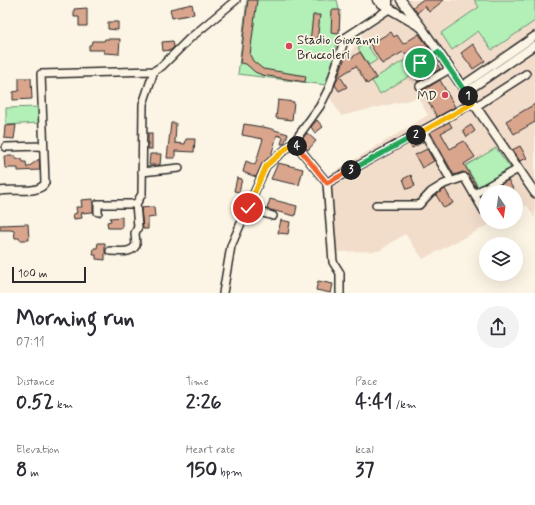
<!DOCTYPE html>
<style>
body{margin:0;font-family:Mynerve,sans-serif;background:#f2f2f3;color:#2b2b33;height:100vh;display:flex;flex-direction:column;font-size:15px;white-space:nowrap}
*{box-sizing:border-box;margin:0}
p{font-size:13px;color:#7c7c81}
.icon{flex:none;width:22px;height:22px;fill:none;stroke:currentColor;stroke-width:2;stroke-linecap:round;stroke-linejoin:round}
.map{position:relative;height:293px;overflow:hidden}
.panel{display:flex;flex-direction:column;background:#fff;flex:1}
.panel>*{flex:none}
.needle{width:26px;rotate:167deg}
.controls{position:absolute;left:479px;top:185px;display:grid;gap:8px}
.controls a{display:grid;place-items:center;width:44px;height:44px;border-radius:50%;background:#fff;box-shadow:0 4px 16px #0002;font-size:20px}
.scale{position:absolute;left:12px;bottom:10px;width:74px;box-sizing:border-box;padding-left:4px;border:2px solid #2b2b2b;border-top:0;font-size:11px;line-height:14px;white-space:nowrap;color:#2b2b2b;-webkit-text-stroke:3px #fcf5e5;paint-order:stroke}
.pin{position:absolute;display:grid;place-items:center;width:34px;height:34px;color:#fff;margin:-17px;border:2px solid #fff;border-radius:50%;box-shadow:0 1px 4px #0007}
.km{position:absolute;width:20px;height:20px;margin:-10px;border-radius:50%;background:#222;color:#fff;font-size:11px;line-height:20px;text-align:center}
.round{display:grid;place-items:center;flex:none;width:42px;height:42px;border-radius:21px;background:#f2f2f3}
.headline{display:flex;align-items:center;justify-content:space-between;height:68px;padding:0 16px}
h1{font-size:22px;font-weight:800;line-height:30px}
.figures{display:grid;grid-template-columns:repeat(3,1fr);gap:6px;height:68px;padding:4px 16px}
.figures div{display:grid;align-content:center}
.figures b{font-size:20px;font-weight:800}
.figures small{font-size:11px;font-weight:400}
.figures p{font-size:11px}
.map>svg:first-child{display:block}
.built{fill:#f2ddcb}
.green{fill:#b2f0b7;stroke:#6e8e71}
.building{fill:#d9a58d;stroke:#2b2b2b}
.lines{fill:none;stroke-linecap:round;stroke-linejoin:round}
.minor-casing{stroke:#2b2b2b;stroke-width:10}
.major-casing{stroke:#2b2b2b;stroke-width:11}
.minor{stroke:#fcf5e5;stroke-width:7}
.major{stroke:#fcf5e5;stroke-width:8}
.split-1-casing{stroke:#fff;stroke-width:8}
.split-2-casing{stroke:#fff;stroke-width:8}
.split-3-casing{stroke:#fff;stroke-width:8}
.split-4-casing{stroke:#fff;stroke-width:8}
.split-5-casing{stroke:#fff;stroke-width:8}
.split-1{stroke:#22a559;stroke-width:5}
.split-2{stroke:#f5b400;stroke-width:5}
.split-3{stroke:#22a559;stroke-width:5}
.split-4{stroke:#f0652b;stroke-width:5}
.split-5{stroke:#f5b400;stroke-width:5}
.poi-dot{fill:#d1495b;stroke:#fcf5e5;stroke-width:1.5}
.labels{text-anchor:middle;stroke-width:3.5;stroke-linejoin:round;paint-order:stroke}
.poi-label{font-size:13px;fill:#2b2b2b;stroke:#fcf5e5;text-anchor:start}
</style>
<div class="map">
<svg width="535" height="293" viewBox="0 0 535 293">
<rect width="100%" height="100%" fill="#fcf5e5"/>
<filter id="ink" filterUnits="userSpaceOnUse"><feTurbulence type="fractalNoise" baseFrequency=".025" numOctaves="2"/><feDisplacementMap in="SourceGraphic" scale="8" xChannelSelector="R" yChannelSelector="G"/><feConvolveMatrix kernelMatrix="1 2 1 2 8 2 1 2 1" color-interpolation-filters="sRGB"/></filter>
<g filter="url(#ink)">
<path class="built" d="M398,0H474L480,7L441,33L478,31L492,50L535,21V219L527,205L516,211V192H486V222H494L423,259L405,234L379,251L336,252L329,175L428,115L418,98L341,116L329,96L338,72L363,33L381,21Z"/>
<g class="green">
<path d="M247,0H337C345,28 333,58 326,85L238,74Z"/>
<path d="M474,0H535V21L492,50L478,31L452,50L441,33L479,7Z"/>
<path d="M366,43L377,60L369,65L358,48Z"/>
<path d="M405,60L413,74L380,94L372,81L378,77V76Z"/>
<path d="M39,107V123L6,125V108Z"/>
<path d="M496,148L512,170L480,189L465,166Z"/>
</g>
<g class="building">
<path d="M248,0H257L250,55L253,61L263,69L306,76L305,82L262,75L255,72L246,64L240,63Z"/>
<path d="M422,0H444L429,12L425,6L417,13L413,7Z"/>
<path d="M192,4L194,14L172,18L170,9Z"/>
<path d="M87,8V26H79V17H74V9Z"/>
<path d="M332,10H340L339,34L331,33Z"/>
<path d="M313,15H320L317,43L310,42Z"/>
<path d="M108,22H118V30L108,29Z"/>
<path d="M391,32L394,37L397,35L403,44L419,34L431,51L422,56L417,48L406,55L403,52L382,64L370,44Z"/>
<path d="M105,39H120L119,54L104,53V50H89V45H91L92,41H104Z"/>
<path d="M173,41L174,47L171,50L163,51L162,42Z"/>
<path d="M473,44L485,61L473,69L461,53Z"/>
<path d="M347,52L351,58L360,52L376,78L367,84L356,66L340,76L347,87L339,91L335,85Z"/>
<path d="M435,60L440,69L418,82L412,71L418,68L423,67Z"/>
<path d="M19,78H31L32,99L13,100V92L19,91Z"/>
<path d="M440,80L455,107L437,117L422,91Z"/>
<path d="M278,100L294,102L292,120L276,118Z"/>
<path d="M535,104V122L514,134L506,121Z"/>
<path d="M317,120L323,127L315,133L311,127Z"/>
<path d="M449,122L452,127L441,133L450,149L464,141L475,157L464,164L477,187H476L466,173L463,172L454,175L430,132Z"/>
<path d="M171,123H176L175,143L185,144L186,139H195L194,152L175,151V158H167Z"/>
<path d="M244,124L268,128L288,134L284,144H281L283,137L277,135L271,156L262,164L256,177L243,172L246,161L255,165L263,139L242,135Z"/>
<path d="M16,125L14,139L4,138L5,126Z"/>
<path d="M471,125L475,131L467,137L463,130Z"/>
<rect x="148" y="133" width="4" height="16"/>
<path d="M307,133L316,141L308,150L300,142Z"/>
<path d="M421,137L423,142L412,148L409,144Z"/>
<path d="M520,146L527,158L520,161L512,150Z"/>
<path d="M427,149L434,161L422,168L415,155Z"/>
<path d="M150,154H161L160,165H149Z"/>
<path d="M4,156H15V159H22L23,162H26L27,168L39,159L40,170L18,171V168H5Z"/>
<path d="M278,163L303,169L299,185L271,179Z"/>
<path d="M411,175L415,186L407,189L403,179Z"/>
<path d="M237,178L242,179L239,192L234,191Z"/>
<path d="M508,180L515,192H488Z"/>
<path d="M445,189L453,203L444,208L436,195Z"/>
<path d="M93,199V212L81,213L82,218L74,219L73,214L77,213L76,207H82L81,200Z"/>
<path d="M270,199L297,206L295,216L267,209Z"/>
<path d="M151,207H154L155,217L148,218V229H143L141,208Z"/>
<path d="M122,217V228H108L107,222L111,221L110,218Z"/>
<path d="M281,220L290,222L288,234L278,233Z"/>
<path d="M28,224L29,240H20L19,238H15L14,231L11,230H0V225Z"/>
<path d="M98,243H105V260L96,259V255H93L94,248H97Z"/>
<path d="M318,281L333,284L331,293L316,290Z"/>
</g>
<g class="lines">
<defs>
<g id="minor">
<path d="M420,63L438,52"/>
<path d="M420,86L450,69"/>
<path d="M462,86L535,36"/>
<path d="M466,92L535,45"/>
<path d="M475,107L526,74"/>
<path d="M423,131L449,177"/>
<path d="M294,142L327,183L333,262L340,273V293"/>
<path d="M6,147L43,146"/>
<path d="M142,172L179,168"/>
<path d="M327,183L473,103"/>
<path d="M0,191C12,188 39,195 45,183L41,74L154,71L162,66L189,39L236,0"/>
<path d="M474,194L518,169"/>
<path d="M376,205H419L431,192L444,184L464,177L484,211"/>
<path d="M247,208L273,216"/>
<path d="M98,212V204H136"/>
<path d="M110,251C120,251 131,254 136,245L135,233L138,227L136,204L142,194L143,104L154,71"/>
<path d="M223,293L231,246L266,166L294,142L320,106L329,88L345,38L389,9"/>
</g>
<g id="major">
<path d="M377,0L388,8"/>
<path d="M388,0V8L394,11"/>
<path d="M401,0L422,28L535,193"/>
<path d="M390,9L419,26"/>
</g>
</defs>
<use href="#minor" class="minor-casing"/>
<use href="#major" class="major-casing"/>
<use href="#minor" class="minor"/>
<use href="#major" class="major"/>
</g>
</g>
<g class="lines" filter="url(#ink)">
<defs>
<path id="split-1" d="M420,63L438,52L468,96"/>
<path id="split-2" d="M416,135L473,103L468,96"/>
<path id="split-3" d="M351,170L416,135"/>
<path id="split-4" d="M297,146L327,183L351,170"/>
<path id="split-5" d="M248,208L266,166L294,142L297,146"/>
</defs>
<use href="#split-1" class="split-1-casing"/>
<use href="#split-2" class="split-2-casing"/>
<use href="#split-3" class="split-3-casing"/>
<use href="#split-4" class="split-4-casing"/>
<use href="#split-5" class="split-5-casing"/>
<use href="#split-1" class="split-1"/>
<use href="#split-2" class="split-2"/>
<use href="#split-3" class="split-3"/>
<use href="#split-4" class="split-4"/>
<use href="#split-5" class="split-5"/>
</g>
<g class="poi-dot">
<circle cx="289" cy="46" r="4"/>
<circle cx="445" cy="95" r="4"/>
</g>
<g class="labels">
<g class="poi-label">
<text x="297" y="44">Stadio Giovanni<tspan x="297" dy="15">Bruccoleri</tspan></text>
<text x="437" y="100" text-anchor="end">MD</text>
</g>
</g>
</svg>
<div class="controls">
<a><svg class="needle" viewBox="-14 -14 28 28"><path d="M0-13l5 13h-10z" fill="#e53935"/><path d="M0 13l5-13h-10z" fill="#7c7c81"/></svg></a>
<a><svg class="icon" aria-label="layers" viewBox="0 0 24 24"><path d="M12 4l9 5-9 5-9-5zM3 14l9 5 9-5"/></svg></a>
</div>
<div class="scale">100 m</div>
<div class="pin" style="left:420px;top:63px;background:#1e9e55"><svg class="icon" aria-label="arrive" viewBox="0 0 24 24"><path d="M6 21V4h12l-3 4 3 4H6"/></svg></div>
<div class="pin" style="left:248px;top:208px;background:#d93025"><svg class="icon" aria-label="check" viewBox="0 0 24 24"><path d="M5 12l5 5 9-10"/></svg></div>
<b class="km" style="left:468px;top:96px">1</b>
<b class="km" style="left:416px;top:135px">2</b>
<b class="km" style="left:351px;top:170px">3</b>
<b class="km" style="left:297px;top:146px">4</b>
</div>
<section class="panel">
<div class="headline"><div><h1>Morning run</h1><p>07:11</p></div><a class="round"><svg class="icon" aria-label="share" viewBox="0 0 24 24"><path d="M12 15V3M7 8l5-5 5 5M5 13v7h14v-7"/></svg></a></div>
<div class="figures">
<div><p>Distance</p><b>0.52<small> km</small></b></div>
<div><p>Time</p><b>2:26</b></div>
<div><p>Pace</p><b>4:41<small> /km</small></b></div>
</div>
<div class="figures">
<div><p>Elevation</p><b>8<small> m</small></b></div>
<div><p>Heart rate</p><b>150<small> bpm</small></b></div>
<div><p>kcal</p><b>37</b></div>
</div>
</section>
